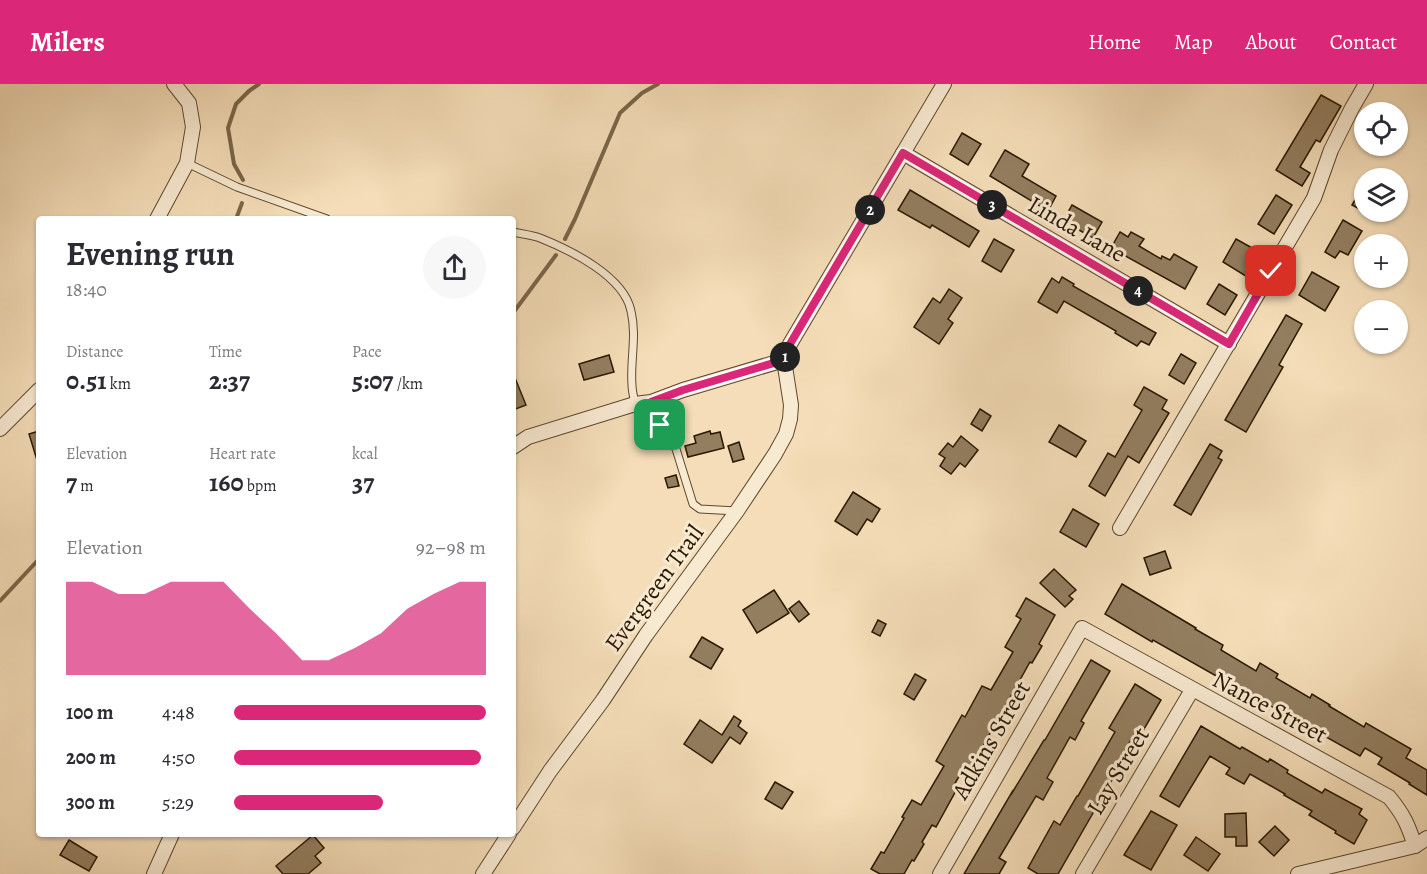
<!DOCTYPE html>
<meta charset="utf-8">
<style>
body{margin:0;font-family:Alegreya,serif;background:#f7f7f7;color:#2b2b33;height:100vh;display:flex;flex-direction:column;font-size:22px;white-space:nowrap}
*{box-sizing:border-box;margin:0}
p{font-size:20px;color:#7c7c81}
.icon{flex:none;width:33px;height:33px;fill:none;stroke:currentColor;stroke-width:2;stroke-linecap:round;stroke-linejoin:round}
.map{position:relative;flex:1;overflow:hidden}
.side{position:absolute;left:36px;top:132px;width:480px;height:621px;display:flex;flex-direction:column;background:#fff;border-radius:6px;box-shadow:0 2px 4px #0004}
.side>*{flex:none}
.tools{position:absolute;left:1354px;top:18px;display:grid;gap:12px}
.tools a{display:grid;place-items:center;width:54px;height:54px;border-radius:50%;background:#fff;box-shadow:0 2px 4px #0004;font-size:30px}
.pin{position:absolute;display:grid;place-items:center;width:51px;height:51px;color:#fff;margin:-26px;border-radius:12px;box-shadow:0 3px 9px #0006}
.km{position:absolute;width:30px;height:30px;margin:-15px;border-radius:50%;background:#222;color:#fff;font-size:16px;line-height:30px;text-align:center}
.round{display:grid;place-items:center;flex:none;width:63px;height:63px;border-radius:32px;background:#f7f7f7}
.summary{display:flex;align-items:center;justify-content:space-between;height:102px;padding:0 30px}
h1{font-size:33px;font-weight:700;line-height:45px}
.metrics{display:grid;grid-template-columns:repeat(3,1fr);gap:9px;height:102px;padding:6px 30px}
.metrics div{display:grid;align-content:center}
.metrics b{font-size:26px;font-weight:700}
.metrics small{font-size:16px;font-weight:400}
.metrics p{font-size:16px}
.chart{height:168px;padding:12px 30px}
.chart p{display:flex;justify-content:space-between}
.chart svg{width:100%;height:108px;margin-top:6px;fill:#db2777;opacity:.7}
ul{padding:0 30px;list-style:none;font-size:20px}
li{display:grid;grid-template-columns:96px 72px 1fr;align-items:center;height:45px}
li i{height:15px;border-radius:8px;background:#db2777}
header{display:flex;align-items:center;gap:36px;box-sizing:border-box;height:84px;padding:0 30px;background:#db2777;color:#fff}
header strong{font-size:28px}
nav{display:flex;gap:33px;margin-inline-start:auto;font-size:21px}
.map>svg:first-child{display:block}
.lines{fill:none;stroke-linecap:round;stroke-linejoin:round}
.stream{stroke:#796649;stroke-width:4}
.building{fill:#937e60;stroke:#291800;stroke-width:1.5}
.lane-casing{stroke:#5c492e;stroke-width:9}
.street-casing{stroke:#5c492e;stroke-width:16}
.lane{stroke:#f8e9d1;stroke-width:7}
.street{stroke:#f8e9d1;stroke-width:14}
.route-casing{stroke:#fff;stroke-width:12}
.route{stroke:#db2777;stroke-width:8}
.labels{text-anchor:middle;stroke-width:6;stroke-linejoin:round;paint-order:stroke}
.street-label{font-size:24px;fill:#291800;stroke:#f8e9d1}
</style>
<header>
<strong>Milers</strong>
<nav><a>Home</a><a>Map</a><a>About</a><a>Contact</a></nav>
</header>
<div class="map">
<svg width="1427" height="790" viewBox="0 0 1427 790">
<rect width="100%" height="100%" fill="#f4ddb8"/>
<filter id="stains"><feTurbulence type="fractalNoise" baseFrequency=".00333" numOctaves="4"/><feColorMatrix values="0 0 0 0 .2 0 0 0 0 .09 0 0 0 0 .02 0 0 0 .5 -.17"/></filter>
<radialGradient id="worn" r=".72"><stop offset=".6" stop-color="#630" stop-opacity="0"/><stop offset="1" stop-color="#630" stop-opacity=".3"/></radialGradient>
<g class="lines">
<g class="stream">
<path d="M243,96L234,80L228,44L236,20L249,7L259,0"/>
<path d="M236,135L242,119"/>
<path d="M565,155L575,135L620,29L642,9L658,0"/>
<path d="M513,229L556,171"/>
<path d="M0,517L39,475"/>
</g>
</g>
<g class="building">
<path d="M1321,11L1341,22L1320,58L1316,56L1300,83L1310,89L1302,102L1276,86Z"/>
<path d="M962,49L981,60L968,81L950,70Z"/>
<path d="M1005,66L1029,80L1022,92L1056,112L1048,127L990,92Z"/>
<path d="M1365,99V128L1352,121Z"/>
<path d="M910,106L979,147L969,163L932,141L930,144L898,126Z"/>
<path d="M1276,111L1292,121L1274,150L1258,140Z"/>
<path d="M1072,121L1102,138L1093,154L1063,137Z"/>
<path d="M1343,136L1362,147L1348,171L1340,167L1335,174L1325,168Z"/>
<path d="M1120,148L1128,153L1131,148L1144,155L1139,162L1161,175L1162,172L1170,176L1174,170L1197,183L1185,205L1111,164Z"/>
<path d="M994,155L1014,166L1001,188L982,177Z"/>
<path d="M1236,155L1263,170L1249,194L1223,178Z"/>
<path d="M1312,188L1339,203L1325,227L1299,211Z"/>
<path d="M1062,193L1074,200L1073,202L1156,249L1149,261L1141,257L1137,262L1115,249L1116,247L1064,217L1057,229L1038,218L1052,194L1059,199Z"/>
<path d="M1219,200L1237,211L1225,231L1207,220Z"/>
<path d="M949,205L962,214L948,235L953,239L939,260L914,243L933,214L940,219Z"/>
<path d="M1286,231L1302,240L1279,281L1283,283L1246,348L1225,336Z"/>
<path d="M1181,270L1196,279L1184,300L1169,291Z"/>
<path d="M609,271L614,288L584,296L579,280Z"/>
<path d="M513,289L526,321L513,326Z"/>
<path d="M1144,303L1167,316L1162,325L1169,329L1139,379L1128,372L1105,412L1089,402L1108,369L1115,373L1142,326L1134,321Z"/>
<path d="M980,325L991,332L982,347L971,340Z"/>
<path d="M1059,341L1086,357L1076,373L1049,358Z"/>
<path d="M39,347V376H37L29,350Z"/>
<path d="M710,347L711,350L720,348L724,364L688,373L685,362L696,359L694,352Z"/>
<path d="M961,352L978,366L965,383L960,379L951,390L940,382L945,374L939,370L948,359L953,363Z"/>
<path d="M739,358L744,375L733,378L728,362Z"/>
<path d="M1210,360L1222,367L1218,374L1222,376L1191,431L1174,421Z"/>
<path d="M676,391L679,402L668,404L665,394Z"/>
<path d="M853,408L880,425L872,438L867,435L857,451L835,437Z"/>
<path d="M1073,425L1099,440L1086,463L1060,448Z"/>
<path d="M1165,467L1171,484L1150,491L1144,474Z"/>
<path d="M1054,485L1076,506L1069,512L1073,515L1065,523L1040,499Z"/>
<path d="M1122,500L1196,544L1195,545L1223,561L1221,566L1256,587L1260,579L1278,590L1276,594L1310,614L1312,610L1330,621L1329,622L1364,643L1366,639L1411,665L1406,674L1427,686V711L1409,700L1410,699L1378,680L1382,674L1365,664L1360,672L1262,617V618L1153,556L1152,558L1105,530Z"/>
<path d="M774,506L789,529L757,549L743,526Z"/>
<path d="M1026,514L1055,531L1039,560L1042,562L1032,579L1030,578L969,687L964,684L954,701L958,703L936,743L932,741L922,758L924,760L914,777L912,776L904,790H880L871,785L881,768L884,769L904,734L902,733L912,716L921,721L944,682L936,677L962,631L965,633L982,602L991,606L1013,568L1005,563L1021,535L1016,532Z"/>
<path d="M799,517L809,530L799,538L789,525Z"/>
<path d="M878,536L886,540L880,552L872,548Z"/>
<path d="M702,553L723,565L711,585L690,573Z"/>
<path d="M1091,576L1110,587L1081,637L1084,639L1075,656L1070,653L1047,694L1053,698L1043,716L1036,712L999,774L1006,778L999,790H964L1012,708V709L1044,656H1045Z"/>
<path d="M915,590L926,596L914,616L904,610Z"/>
<path d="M1135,600L1161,616L1140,652L1135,649L1125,666L1128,668L1058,790H1038L1028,784L1054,737L1060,741L1077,712H1078L1115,648L1109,644Z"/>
<path d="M734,632L741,637L738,642L747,649L740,660L730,653L712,679L684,660L700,636L722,651Z"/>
<path d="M1201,642L1240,665L1242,663L1268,678L1270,675L1288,686L1287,689L1322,709L1325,705L1362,725L1359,730L1367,736L1354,760L1335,749L1336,747L1309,731L1312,727L1284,711L1285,710L1250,690L1244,700L1226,690L1230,684L1210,672L1179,723L1160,712Z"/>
<path d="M775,698L793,708L782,725L765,715Z"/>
<path d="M1151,727L1177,741L1151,786L1124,771Z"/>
<path d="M1246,729L1247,762H1236V753H1225V730Z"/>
<path d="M1275,742L1289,756L1274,772L1259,758Z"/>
<path d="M313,751L324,764L315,772L321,779L308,790H283L276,782Z"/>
<path d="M1196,753L1220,770L1208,787L1184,771Z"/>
<path d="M69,756L97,773L89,787L60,771Z"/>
</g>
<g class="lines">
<defs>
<g id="lane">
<path d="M187,79L237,103L327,135"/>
<path d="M513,148C522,150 531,151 540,154C570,166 624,192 631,227C637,252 630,277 632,301C632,307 634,314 635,320"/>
<path d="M651,318L656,335L676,365L693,420L700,425L737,427"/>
</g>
<g id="street">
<path d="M903,69L1229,260"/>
<path d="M157,135L187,79L193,43L189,19L174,0"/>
<path d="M0,345L39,306"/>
<path d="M513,363L528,353L635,320L651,318L683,306L784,276L790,260L944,0"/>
<path d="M1120,444L1314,114L1331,66L1352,24L1366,0"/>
<path d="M513,744L550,687L603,616L646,551L737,427L775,370L786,350L790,335L791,321L784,276"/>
<path d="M154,790L172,750"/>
<path d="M483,790L509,750"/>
<path d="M940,790L1082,544L1389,713C1404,731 1408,741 1415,762"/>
<path d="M1083,790L1192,606"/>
<path d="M1298,790L1415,762L1427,754"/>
</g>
</defs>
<use href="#lane" class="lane-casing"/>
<use href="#street" class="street-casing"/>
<use href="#lane" class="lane"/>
<use href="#street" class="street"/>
</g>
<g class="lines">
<defs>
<path id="route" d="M660,341L654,329L651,318L683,306L784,276L790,260L903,69L1229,260L1271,187"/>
</defs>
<use href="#route" class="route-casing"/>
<use href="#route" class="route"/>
</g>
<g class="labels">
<g class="street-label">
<text transform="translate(1077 145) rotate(30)" y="8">Linda Lane</text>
<text transform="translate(654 504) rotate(-54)" y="8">Evergreen Trail</text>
<text transform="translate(1270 623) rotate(28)" y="8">Nance Street</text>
<text transform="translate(991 656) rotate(-60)" y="8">Adkins Street</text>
<text transform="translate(1118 687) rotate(-59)" y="8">Lay Street</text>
</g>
</g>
<rect width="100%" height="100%" filter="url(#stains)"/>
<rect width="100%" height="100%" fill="url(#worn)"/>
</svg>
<div class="tools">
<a><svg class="icon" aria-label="locate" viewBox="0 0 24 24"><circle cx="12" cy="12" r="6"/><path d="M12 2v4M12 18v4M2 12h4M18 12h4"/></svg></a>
<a><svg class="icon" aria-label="layers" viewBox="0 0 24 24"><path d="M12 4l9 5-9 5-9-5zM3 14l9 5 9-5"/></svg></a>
<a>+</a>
<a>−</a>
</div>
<div class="pin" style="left:660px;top:341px;background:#1e9e55"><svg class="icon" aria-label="arrive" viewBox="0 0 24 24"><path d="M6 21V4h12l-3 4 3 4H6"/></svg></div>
<div class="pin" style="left:1271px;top:187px;background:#d93025"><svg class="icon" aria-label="check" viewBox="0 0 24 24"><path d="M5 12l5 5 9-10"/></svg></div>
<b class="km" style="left:785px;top:273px">1</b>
<b class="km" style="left:870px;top:126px">2</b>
<b class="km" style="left:992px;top:121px">3</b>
<b class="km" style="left:1138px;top:207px">4</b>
<section class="side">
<div class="summary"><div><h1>Evening run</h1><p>18:40</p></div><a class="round"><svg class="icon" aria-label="share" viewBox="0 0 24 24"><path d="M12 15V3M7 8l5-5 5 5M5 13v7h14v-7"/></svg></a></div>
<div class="metrics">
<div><p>Distance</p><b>0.51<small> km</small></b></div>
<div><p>Time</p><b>2:37</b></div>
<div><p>Pace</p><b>5:07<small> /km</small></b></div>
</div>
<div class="metrics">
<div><p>Elevation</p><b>7<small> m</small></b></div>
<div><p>Heart rate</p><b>160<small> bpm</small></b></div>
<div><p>kcal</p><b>37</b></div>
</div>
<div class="chart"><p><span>Elevation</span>92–98 m</p>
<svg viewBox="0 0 160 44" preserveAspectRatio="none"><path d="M0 44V6L10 6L20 11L30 11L40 6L50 6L60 6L70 17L80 27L90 38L100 38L110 33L120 27L130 17L140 11L150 6L160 6V44z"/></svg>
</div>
<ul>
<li><b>100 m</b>4:48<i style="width:100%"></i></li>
<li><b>200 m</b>4:50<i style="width:98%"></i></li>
<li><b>300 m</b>5:29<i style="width:59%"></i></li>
</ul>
</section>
</div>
